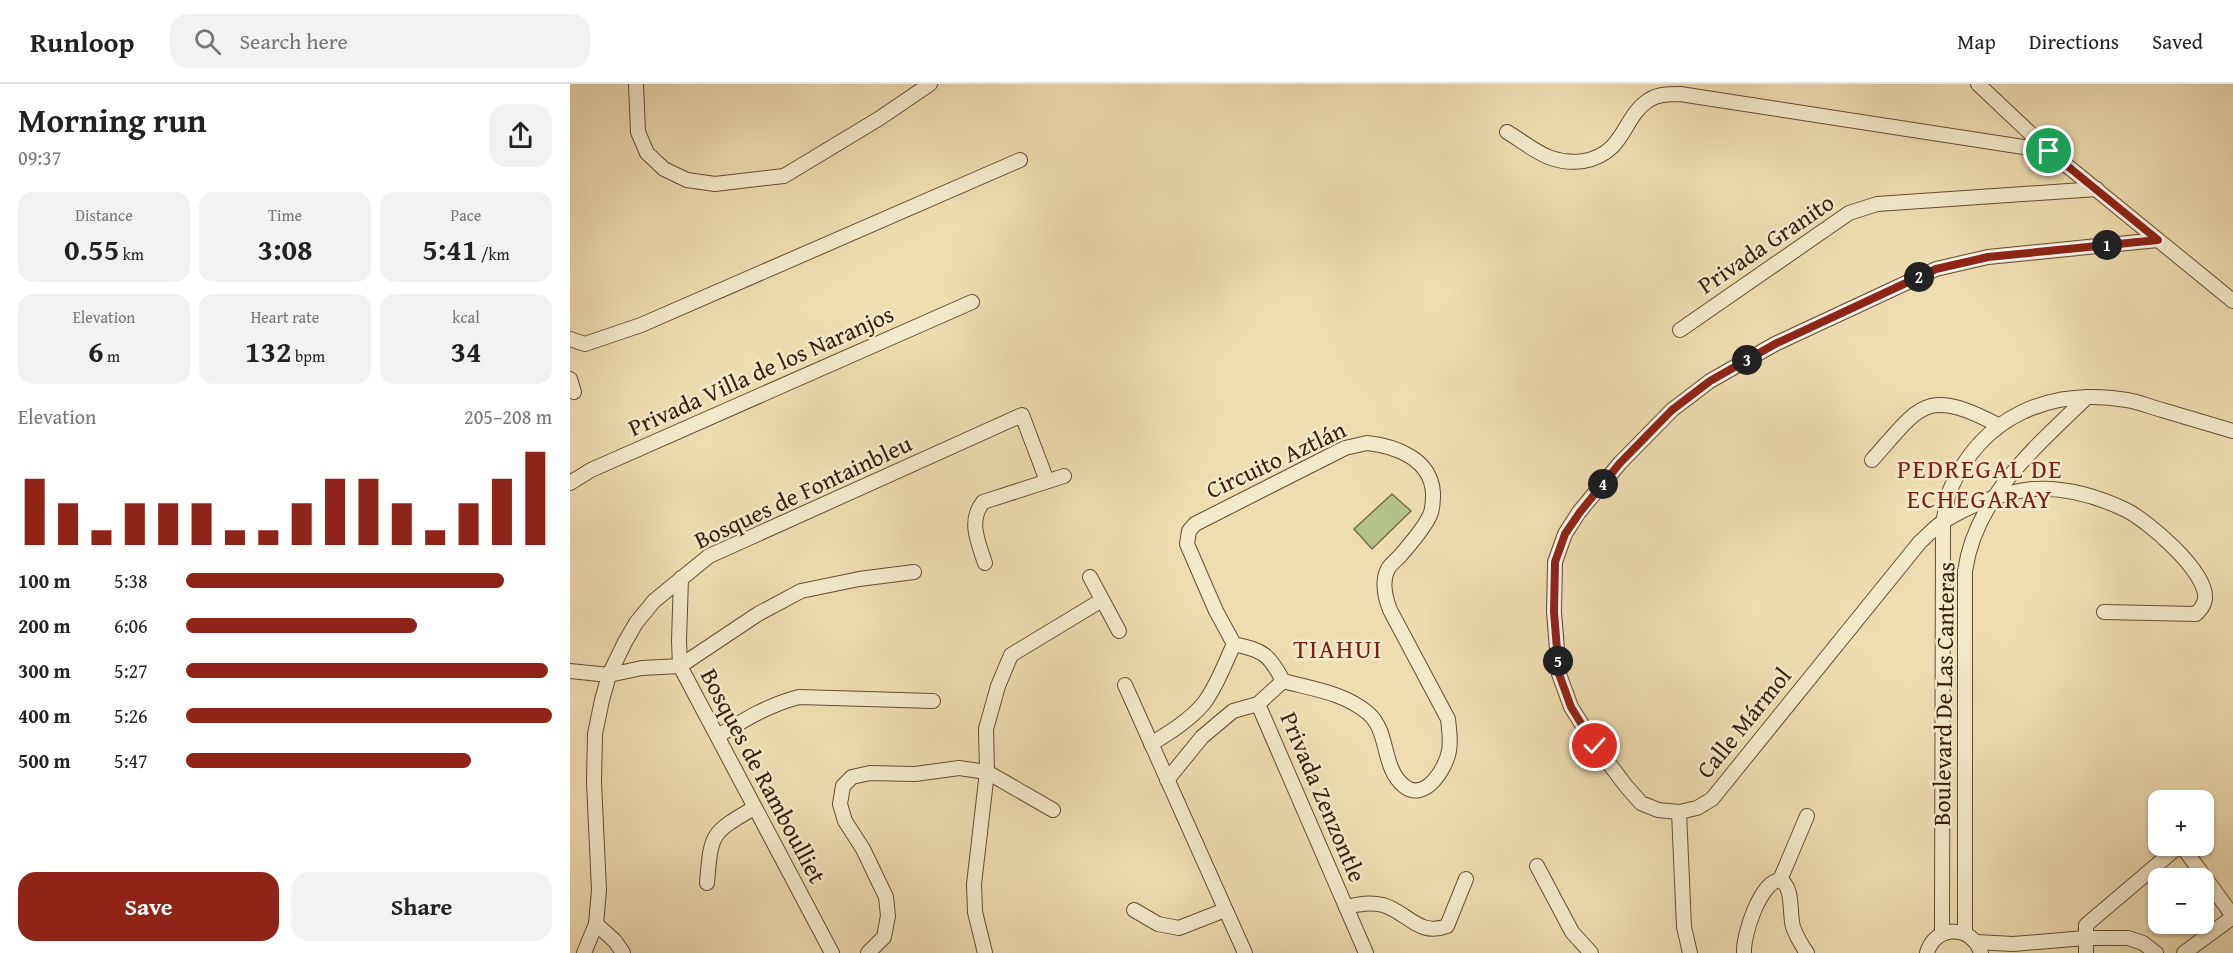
<!DOCTYPE html>
<meta charset="utf-8">
<style>
body{margin:0;font-family:"Gentium Book Plus",serif;background:#f2f2f2;color:#222;height:100vh;display:flex;flex-direction:column;font-size:22px;white-space:nowrap}
*{box-sizing:border-box;margin:0}
p{font-size:20px;color:#767676}
.icon{flex:none;width:33px;height:33px;fill:none;stroke:currentColor;stroke-width:2;stroke-linecap:round;stroke-linejoin:round}
.map{position:relative;flex:1;overflow:hidden}
.details{display:flex;flex-direction:column;background:#fff;width:570px}
.details>*{flex:none}
.fabs{position:absolute;left:1578px;top:706px;display:grid;gap:12px}
.fabs a{display:grid;place-items:center;width:66px;height:66px;border-radius:12px;background:#fff;box-shadow:0 2px 4px #0004;font-size:30px}
.pin{position:absolute;display:grid;place-items:center;width:51px;height:51px;color:#fff;margin:-26px;border:3px solid #fff;border-radius:50%;box-shadow:0 2px 6px #0007}
.km{position:absolute;width:30px;height:30px;margin:-15px;border-radius:50%;background:#222;color:#fff;font-size:16px;line-height:30px;text-align:center}
.round{display:grid;place-items:center;flex:none;width:63px;height:63px;border-radius:18px;background:#f2f2f2}
.headline{display:flex;align-items:center;justify-content:space-between;height:102px;padding:0 18px}
h1{font-size:33px;font-weight:700;line-height:45px}
.stats{display:grid;grid-template-columns:repeat(3,1fr);gap:9px;height:102px;padding:6px 18px}
.stats div{display:grid;align-content:center;border-radius:15px;background:#f2f2f2;text-align:center}
.stats b{font-size:30px;font-weight:700}
.stats small{font-size:16px;font-weight:400}
.stats p{font-size:16px}
.chart{height:168px;padding:12px 18px}
.chart p{display:flex;justify-content:space-between}
.chart svg{width:100%;height:108px;margin-top:6px;stroke:#8f2418;stroke-width:6}
.action{display:flex;gap:12px;margin-top:auto;padding:12px 18px}
.action a{flex:1;height:69px;border-radius:18px;background:#8f2418;color:#fff;font-size:24px;font-weight:700;line-height:69px;text-align:center}
.action a+a{background:#f2f2f2;color:#222}
ul{padding:0 18px;list-style:none;font-size:20px}
li{display:grid;grid-template-columns:96px 72px 1fr;align-items:center;height:45px}
li i{height:15px;border-radius:8px;background:#8f2418}
header{display:flex;align-items:center;gap:36px;box-sizing:border-box;height:84px;padding:0 30px;background:#fff;border-bottom:2px solid #e0e0e0}
header strong{font-size:28px}
nav{display:flex;gap:33px;margin-inline-start:auto;font-size:21px}
.search{width:420px;height:54px;background:#f2f2f2;display:flex;align-items:center;gap:15px;box-sizing:border-box;padding:0 21px;border-radius:18px;color:#767676;font-size:22px}
main{display:flex;flex:1;min-height:0}
.map>svg:first-child{display:block}
.green{fill:#b5c28e;stroke:#766f4d;stroke-width:1.5}
.lines{fill:none;stroke-linecap:round;stroke-linejoin:round}
.street-casing{stroke:#664c35;stroke-width:16}
.street{stroke:#f5e9cc;stroke-width:14}
.route-casing{stroke:#fff;stroke-width:12}
.route{stroke:#8f2418;stroke-width:8}
.labels{text-anchor:middle;stroke-width:5;stroke-linejoin:round;paint-order:stroke}
.street-label{font-size:24px;fill:#381c0c;stroke:#f5e9cc}
.neighbourhood-label{font-size:26px;letter-spacing:1.5px;fill:#7a1f14;stroke:#f5e9cc}
</style>
<header>
<strong>Runloop</strong>
<div class="search"><svg class="icon" aria-label="search" viewBox="0 0 24 24"><circle cx="10" cy="10" r="6"/><path d="M15 15l6 6"/></svg>Search here</div>
<nav><a>Map</a><a>Directions</a><a>Saved</a></nav>
</header>
<main>
<section class="details">
<div class="headline"><div><h1>Morning run</h1><p>09:37</p></div><a class="round"><svg class="icon" aria-label="share" viewBox="0 0 24 24"><path d="M12 15V3M7 8l5-5 5 5M5 13v7h14v-7"/></svg></a></div>
<div class="stats">
<div><p>Distance</p><b>0.55<small> km</small></b></div>
<div><p>Time</p><b>3:08</b></div>
<div><p>Pace</p><b>5:41<small> /km</small></b></div>
</div>
<div class="stats">
<div><p>Elevation</p><b>6<small> m</small></b></div>
<div><p>Heart rate</p><b>132<small> bpm</small></b></div>
<div><p>kcal</p><b>34</b></div>
</div>
<div class="chart"><p><span>Elevation</span>205–208 m</p>
<svg viewBox="0 0 160 44" preserveAspectRatio="none"><path d="M5 44V17M15 44V27M25 44V38M35 44V27M45 44V27M55 44V27M65 44V38M75 44V38M85 44V27M95 44V17M105 44V17M115 44V27M125 44V38M135 44V27M145 44V17M155 44V6"/></svg>
</div>
<ul>
<li><b>100 m</b>5:38<i style="width:87%"></i></li>
<li><b>200 m</b>6:06<i style="width:63%"></i></li>
<li><b>300 m</b>5:27<i style="width:99%"></i></li>
<li><b>400 m</b>5:26<i style="width:100%"></i></li>
<li><b>500 m</b>5:47<i style="width:78%"></i></li>
</ul>
<div class="action"><a>Save</a><a>Share</a></div>
</section>
<div class="map">
<svg width="1663" height="869" viewBox="0 0 1663 869">
<rect width="100%" height="100%" fill="#efddb1"/>
<filter id="stains"><feTurbulence type="fractalNoise" baseFrequency=".00333" numOctaves="4"/><feColorMatrix values="0 0 0 0 .2 0 0 0 0 .09 0 0 0 0 .02 0 0 0 .5 -.17"/></filter>
<radialGradient id="worn" r=".72"><stop offset=".6" stop-color="#630" stop-opacity="0"/><stop offset="1" stop-color="#630" stop-opacity=".3"/></radialGradient>
<path class="green" d="M822,410L841,427L802,465L784,445Z"/>
<g class="lines">
<defs>
<g id="street">
<path d="M66,0L68,48L77,69L94,85L117,96L145,100L214,92L310,34L360,0"/>
<path d="M1408,0L1479,67L1663,217"/>
<path d="M937,48C951,56 966,69 981,74C1002,81 1025,79 1042,63C1056,49 1061,27 1079,16C1088,10 1099,10 1110,10L1479,67"/>
<path d="M1110,246L1279,129L1307,120L1527,105"/>
<path d="M0,255L15,260L71,241L450,76"/>
<path d="M0,295L4,308"/>
<path d="M797,359C826,362 861,375 863,409C863,416 863,425 860,431C854,445 840,460 830,472C826,476 820,481 818,485C811,498 815,513 820,526L878,635C879,645 881,656 879,667C876,684 855,719 834,702C811,683 820,648 798,629C774,609 743,605 713,597C699,570 694,567 664,560L646,527L617,460L619,447L625,440L775,364Z"/>
<path d="M1302,376C1351,321 1355,303 1428,341"/>
<path d="M0,399L21,386L402,218"/>
<path d="M415,479C408,458 398,437 413,418L494,392"/>
<path d="M520,493L549,547"/>
<path d="M111,494L109,557L110,582L262,869"/>
<path d="M1534,528L1626,530C1630,526 1634,522 1635,515C1638,488 1578,437 1556,426C1527,412 1496,403 1463,405C1433,408 1400,421 1374,437C1365,443 1358,451 1350,458L1142,715L1127,724L1109,728L1088,726L1071,719L1056,702L1025,661L1001,623L989,590L984,528L985,478L995,450L1009,428L1050,379L1102,326L1140,297L1205,260L1366,185L1418,173L1588,156"/>
<path d="M110,582L188,530L231,507L289,495L344,488"/>
<path d="M0,587L39,591L72,584L110,582"/>
<path d="M555,601L675,869"/>
<path d="M688,620L796,869"/>
<path d="M148,652C174,636 198,621 229,613L363,617"/>
<path d="M581,660C599,649 620,636 634,619C647,602 655,579 664,560"/>
<path d="M597,696L632,653L663,627L688,620L713,597"/>
<path d="M1109,728L1114,843L1120,869"/>
<path d="M1612,762L1663,832"/>
<path d="M967,782L1002,848L1021,869"/>
<path d="M1210,796C1224,803 1219,829 1223,843C1226,851 1232,862 1237,869"/>
<path d="M1210,796L1237,732"/>
<path d="M137,799C141,749 141,749 184,724"/>
<path d="M776,823C789,820 800,818 813,821C837,828 849,853 877,842L896,795"/>
<path d="M564,826L588,840L609,844L655,826"/>
<path d="M26,840L45,857L53,869"/>
<path d="M1372,849L1373,438C1376,428 1376,416 1380,406C1412,332 1480,303 1557,316C1569,318 1581,323 1592,326C1616,333 1639,340 1663,347"/>
<path d="M1395,849V487C1406,412 1466,363 1517,313"/>
<path d="M1406,858L1443,860L1515,854H1558L1573,859L1586,869"/>
<path d="M14,869L26,840L29,806L24,698L25,650L32,616L39,591L55,558L66,539L84,517L139,472L452,331L477,397"/>
<path d="M298,869L314,853L318,832L316,813L293,765L275,737L270,720L273,702L282,693L300,689L345,690L389,684L417,688L483,726"/>
<path d="M415,869L405,828L404,800L417,688L416,645L428,602L441,571L532,516"/>
<path d="M1174,869C1173,851 1190,798 1210,796"/>
<path d="M1357,869C1365,840 1403,841 1411,869"/>
<path d="M1516,869V841L1609,762"/>
<path d="M1614,869L1663,833"/>
</g>
</defs>
<use href="#street" class="street-casing"/>
<use href="#street" class="street"/>
</g>
<g class="lines">
<defs>
<path id="route" d="M1025,662L1001,623L989,590L984,528L985,478L995,450L1010,428L1050,379L1102,326L1140,297L1205,260L1366,185L1418,173L1588,156L1479,67"/>
</defs>
<use href="#route" class="route-casing"/>
<use href="#route" class="route"/>
</g>
<g class="labels">
<g class="street-label">
<text transform="translate(1196 160) rotate(-34)" y="8">Privada Granito</text>
<text transform="translate(191 287) rotate(-24)" y="8">Privada Villa de los Naranjos</text>
<text transform="translate(706 376) rotate(-25)" y="8">Circuito Aztlán</text>
<text transform="translate(233 408) rotate(-25)" y="8">Bosques de Fontainbleu</text>
<text transform="translate(1374 610) rotate(-89)" y="8">Boulevard De Las Canteras</text>
<text transform="translate(1174 639) rotate(-51)" y="8">Calle Mármol</text>
<text transform="translate(193 692) rotate(62)" y="8">Bosques de Ramboulliet</text>
<text transform="translate(753 713) rotate(67)" y="8">Privada Zenzontle</text>
</g>
<g class="neighbourhood-label">
<text x="1410" y="394">PEDREGAL DE<tspan x="1410" dy="30">ECHEGARAY</tspan></text>
<text x="768" y="574">TIAHUI</text>
</g>
</g>
<rect width="100%" height="100%" filter="url(#stains)"/>
<rect width="100%" height="100%" fill="url(#worn)"/>
</svg>
<div class="fabs">
<a>+</a>
<a>−</a>
</div>
<div class="pin" style="left:1479px;top:67px;background:#1e9e55"><svg class="icon" aria-label="arrive" viewBox="0 0 24 24"><path d="M6 21V4h12l-3 4 3 4H6"/></svg></div>
<div class="pin" style="left:1025px;top:662px;background:#d93025"><svg class="icon" aria-label="check" viewBox="0 0 24 24"><path d="M5 12l5 5 9-10"/></svg></div>
<b class="km" style="left:1537px;top:161px">1</b>
<b class="km" style="left:1349px;top:193px">2</b>
<b class="km" style="left:1177px;top:276px">3</b>
<b class="km" style="left:1033px;top:400px">4</b>
<b class="km" style="left:988px;top:577px">5</b>
</div>
</main>
